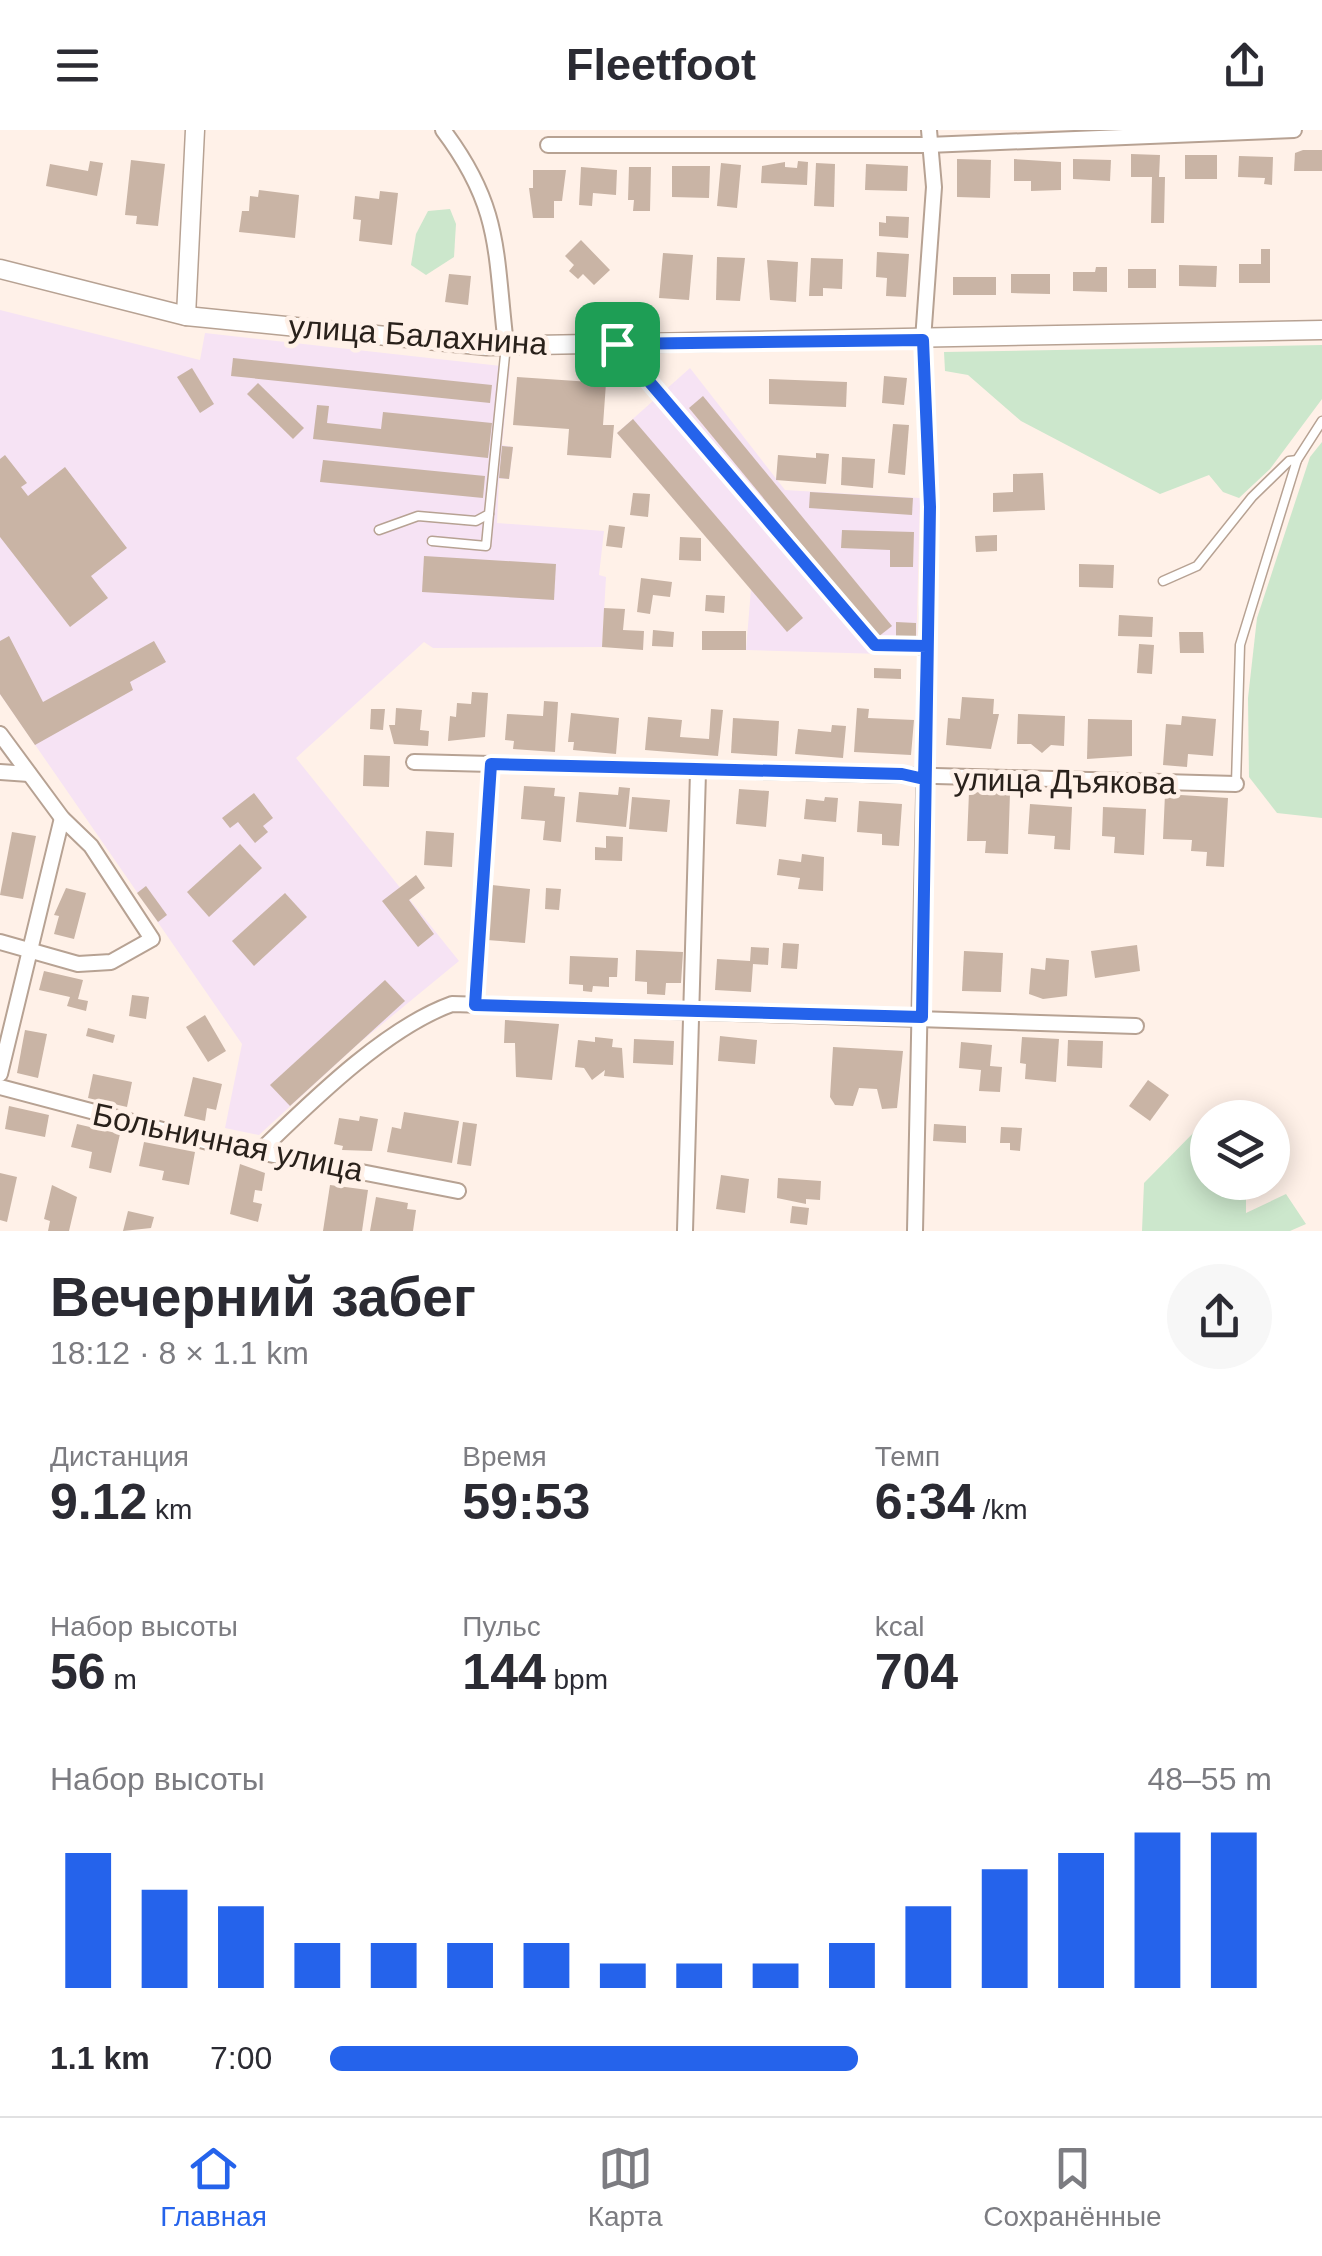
<!DOCTYPE html>
<html lang="ru">
<meta charset="utf-8">
<style>
body{margin:0;font-family:Helvetica,sans-serif;background:#f7f7f7;color:#2b2b33;height:100vh;display:flex;flex-direction:column;font-size:38px;white-space:nowrap}
*{box-sizing:border-box;margin:0}
p{font-size:32px;color:#7c7c81}
.icon{flex:none;width:55px;height:55px;fill:none;stroke:currentColor;stroke-width:2;stroke-linecap:round;stroke-linejoin:round}
.map{position:relative;height:1101px;overflow:hidden}
.panel{display:flex;flex-direction:column;background:#fff;flex:1}
.panel>*{flex:none}
.controls{position:absolute;left:1190px;top:970px;display:grid;gap:20px}
.controls a{display:grid;place-items:center;width:100px;height:100px;border-radius:50%;background:#fff;box-shadow:0 5px 25px #0003;font-size:50px}
.pin{position:absolute;display:grid;place-items:center;width:85px;height:85px;color:#fff;margin:-42px;border-radius:20px;box-shadow:0 5px 15px #0006}
.round{display:grid;place-items:center;flex:none;width:105px;height:105px;border-radius:52px;background:#f7f7f7}
.summary{display:flex;align-items:center;justify-content:space-between;height:170px;padding:0 50px}
h1{font-size:55px;font-weight:800;line-height:75px}
.metrics{display:grid;grid-template-columns:repeat(3,1fr);gap:15px;height:170px;padding:10px 50px}
.metrics div{display:grid;align-content:center}
.metrics b{font-size:50px;font-weight:800}
.metrics small{font-size:28px;font-weight:400}
.metrics p{font-size:28px}
.chart{height:280px;padding:20px 50px}
.chart p{display:flex;justify-content:space-between}
.chart svg{width:100%;height:180px;margin-top:10px;stroke:#2563eb;stroke-width:6}
ul{padding:0 50px;list-style:none;font-size:32px}
li{display:grid;grid-template-columns:160px 120px 1fr;align-items:center;height:75px}
li i{height:25px;border-radius:12px;background:#2563eb}
header{display:flex;justify-content:space-between;align-items:center;height:130px;padding:0 50px;background:#fff;font-size:45px;font-weight:800}
.dock{display:flex;justify-content:space-around;align-items:center;height:140px;border-top:2px solid #e1e1e2;background:#fff;font-size:28px;color:#7c7c81}
.dock a{display:grid;justify-items:center;gap:5px}
.dock .on{color:#2563eb}
.map>svg:first-child{display:block}
.industrial{fill:#f6e3f4}
.green{fill:#cce7cc}
.building{fill:#c9b4a5}
.lines{fill:none;stroke-linecap:round;stroke-linejoin:round}
.service-casing{stroke:#b7a293;stroke-width:11}
.minor-casing{stroke:#b7a293;stroke-width:18}
.tertiary-casing{stroke:#b7a293;stroke-width:21}
.service{stroke:#fff;stroke-width:8}
.minor{stroke:#fff;stroke-width:14}
.tertiary{stroke:#fff;stroke-width:18}
.route-casing{stroke:#fff;stroke-width:20}
.route{stroke:#2563eb;stroke-width:12}
.labels{text-anchor:middle;stroke-width:9;stroke-linejoin:round;paint-order:stroke}
.street-label{font-size:32px;fill:#29211b;stroke:#fff1e8}
</style>
<header><svg class="icon" aria-label="menu" viewBox="0 0 24 24"><path d="M4 6h16M4 12h16M4 18h16"/></svg>Fleetfoot<svg class="icon" aria-label="share" viewBox="0 0 24 24"><path d="M12 15V3M7 8l5-5 5 5M5 13v7h14v-7"/></svg></header>
<div class="map">
<svg width="1322" height="1101" viewBox="0 0 1322 1101">
<rect width="100%" height="100%" fill="#fff1e8"/>
<g class="industrial">
<path d="M0,180L200,230L205,203L510,237L502,315L513,317L509,349H499L497,393L604,401L599,445L606,447L602,517L433,518L424,512L296,628L459,831L358,914L259,1005L225,998L242,914L0,564Z"/>
<path d="M690,238L785,360L920,368L916,525L746,520L751,459L617,303Z"/>
</g>
<g class="green">
<path d="M450,79L456,94L454,127L426,145L411,135L416,104L428,81Z"/>
<path d="M1322,215V269L1270,339L1239,368L1223,362L1209,345L1160,364L1021,291L968,245L945,241L944,222Z"/>
<path d="M1322,312V688L1277,683L1249,647L1248,568L1257,488L1310,327Z"/>
<path d="M1207,989L1208,1052L1246,1053V1083L1286,1064L1306,1094L1290,1101H1142L1144,1053Z"/>
</g>
<g class="building">
<path d="M1303,20H1322V41H1294L1295,23Z"/>
<path d="M1131,24L1160,25L1159,47H1165L1164,93H1151L1152,47H1131Z"/>
<rect x="1185" y="25" width="32" height="24"/>
<path d="M1239,26L1273,27L1272,55L1264,54L1265,48L1238,47Z"/>
<path d="M957,29L991,30L990,68L957,67Z"/>
<path d="M1014,29L1061,32V60L1031,61V51H1014Z"/>
<path d="M1073,29L1111,30L1110,51L1073,49Z"/>
<path d="M131,30L165,34L158,96L136,94L137,86L125,85Z"/>
<path d="M90,31L103,33L97,66L46,56L50,34L88,41Z"/>
<path d="M798,31L808,32L807,55L761,53L762,36L785,32V37L797,38Z"/>
<path d="M721,33L741,35L737,78L717,76Z"/>
<path d="M816,33L835,34L834,77L814,76Z"/>
<path d="M866,34L908,36L907,61L865,60Z"/>
<path d="M672,36H710L709,68L672,67Z"/>
<path d="M581,37L617,40L616,65L593,63L592,76L579,75Z"/>
<path d="M629,37H651L650,81H633L634,70H628Z"/>
<path d="M533,40H566L562,71H554V88H533L529,58H533Z"/>
<path d="M259,60L299,65L295,108L239,102L242,81H249L250,66L258,67Z"/>
<path d="M380,61L398,63L392,115L359,111L361,90L353,89L355,66L379,69Z"/>
<path d="M886,86L909,87L908,108L879,106V92L886,93Z"/>
<path d="M581,110L610,140L594,155L583,144L578,149L569,141L574,135L565,126Z"/>
<path d="M1261,119H1270V153H1239V134H1261Z"/>
<path d="M877,122L909,124L906,167L886,166L887,148L876,147Z"/>
<path d="M663,123L693,125L689,170L659,168Z"/>
<path d="M717,127L745,128L740,171L716,170Z"/>
<path d="M811,128L843,129L842,159L823,158V166H809Z"/>
<path d="M767,130L798,132L796,172L770,170Z"/>
<path d="M1179,135L1217,136L1216,157L1179,156Z"/>
<path d="M1096,137H1107V162L1073,161V142H1095Z"/>
<rect x="1128" y="139" width="28" height="19"/>
<path d="M449,144L471,146L468,175L445,172Z"/>
<path d="M1011,144H1050V164L1011,163Z"/>
<rect x="953" y="147" width="43" height="18"/>
<path d="M233,228L492,255L490,273L231,246Z"/>
<path d="M192,238L214,274L200,283L177,247Z"/>
<path d="M884,246L907,248L904,275L882,273Z"/>
<path d="M517,247L606,253L603,295H614L611,328L567,325L569,299L513,295Z"/>
<path d="M769,249L847,252L846,277L769,274Z"/>
<path d="M258,253L304,298L293,309L247,264Z"/>
<path d="M703,266L892,496L878,507L689,278Z"/>
<path d="M317,275L329,276L327,293L381,299L383,282L492,293L488,328L313,309Z"/>
<path d="M633,289L803,488L787,502L617,303Z"/>
<path d="M893,294L909,295L905,345L888,343Z"/>
<path d="M502,316L513,317L509,349L499,348Z"/>
<path d="M816,323L829,324L826,354L776,350L778,325L816,328Z"/>
<path d="M5,325L27,353L21,357L28,366L65,337L127,418L91,446L108,468L70,497L0,407V329Z"/>
<path d="M842,327L875,329L873,358L841,355Z"/>
<path d="M323,330L485,346L483,368L320,352Z"/>
<path d="M1043,343L1045,380L993,382V363L1013,362V344Z"/>
<path d="M810,362L913,368L912,385L809,378Z"/>
<path d="M633,363L650,364L648,387L630,385Z"/>
<path d="M609,395L625,397L622,418L606,416Z"/>
<path d="M842,400L914,402L913,437H890V420L841,418Z"/>
<path d="M997,405V421L976,422L975,406Z"/>
<path d="M680,407L701,408V431L679,430Z"/>
<path d="M424,426L556,434L554,470L422,462Z"/>
<path d="M1079,434L1114,435L1113,458L1079,457Z"/>
<path d="M641,448L672,452L670,467L653,465L650,484L637,482Z"/>
<path d="M706,465L725,466L724,483L705,481Z"/>
<path d="M604,478L625,479L623,500L644,501L643,520L602,517Z"/>
<path d="M1119,485L1153,487L1152,507L1118,506Z"/>
<path d="M896,492L916,493V507H896Z"/>
<path d="M653,500L674,502L673,517L652,516Z"/>
<rect x="702" y="501" width="44" height="19"/>
<path d="M1179,502H1203L1204,523H1180Z"/>
<path d="M9,506L43,572L154,511L166,532L130,552L133,560L35,615L0,564V511Z"/>
<path d="M1139,514L1154,515L1152,544L1137,543Z"/>
<path d="M874,538L901,539V549L874,548Z"/>
<path d="M472,562L488,563L485,607L448,611L450,586L456,587L457,573L471,574Z"/>
<path d="M962,567L994,569L993,584H999L991,619L946,615L948,588L960,589Z"/>
<path d="M544,571L558,572L555,622L513,619L514,611L505,610L507,584L543,586Z"/>
<path d="M396,578L422,580L420,600L429,601L428,616L394,614L389,595H395Z"/>
<path d="M857,578L869,579L868,588L914,590L911,625L854,622Z"/>
<path d="M371,579H385L383,600L370,599Z"/>
<path d="M711,579L723,580L718,626L645,620L648,587L682,590L680,607L709,609Z"/>
<path d="M571,583L619,588L616,624L573,620L574,612H568Z"/>
<path d="M1018,584L1065,586L1064,616L1051,615L1042,623L1031,614H1017Z"/>
<path d="M1182,586L1216,589L1213,626L1188,624L1187,637L1163,635L1166,594L1181,595Z"/>
<path d="M733,588L779,591L777,626L731,623Z"/>
<path d="M1088,589L1132,590V626L1087,629Z"/>
<path d="M832,595L846,596L843,628L795,624L798,599L831,602Z"/>
<path d="M364,625L390,626L389,657L363,656Z"/>
<path d="M524,656L555,658L554,666L565,667L561,712L543,710L545,691L521,689Z"/>
<path d="M619,657L630,658L626,697L576,692L579,662L618,665Z"/>
<path d="M739,659L769,661L766,697L736,694Z"/>
<path d="M969,662L1010,663L1008,724L985,723L986,711H967Z"/>
<path d="M254,663L273,688L263,696L268,702L255,713L238,692L230,698L222,688Z"/>
<path d="M1165,664L1228,668L1224,737L1206,736L1207,722L1191,721L1192,710L1163,709Z"/>
<path d="M632,667L670,670L667,702L629,699Z"/>
<path d="M825,667L838,668L836,692L804,689L806,669L824,671Z"/>
<path d="M859,671L902,674L899,716L882,715V704L857,702Z"/>
<path d="M1030,674L1072,677L1070,720L1054,719L1055,706L1028,704Z"/>
<path d="M1103,677L1146,679L1144,725L1114,723L1115,707L1102,706Z"/>
<path d="M426,701L454,703L452,737L424,735Z"/>
<path d="M12,702L36,706L23,769L0,765Z"/>
<path d="M606,706L623,707L622,731L595,730V717L606,718Z"/>
<path d="M240,714L262,738L209,787L187,762Z"/>
<path d="M802,724L824,727L823,761L798,759L800,748L777,745L779,729L801,732Z"/>
<path d="M416,745L425,758L409,770L434,804L418,817L382,771Z"/>
<path d="M492,755L530,759L525,813L487,810Z"/>
<path d="M146,756L167,785L158,792L137,763Z"/>
<path d="M66,758L86,763L74,809L54,804L59,786L54,785Z"/>
<path d="M546,758L561,759L559,780L545,779Z"/>
<path d="M285,763L307,787L254,836L232,811Z"/>
<path d="M783,813L799,814L797,839L781,838Z"/>
<path d="M1137,815L1140,841L1095,848L1091,821Z"/>
<path d="M751,817L769,818L768,835L753,834L751,862L715,860L717,829L750,831Z"/>
<path d="M636,820L683,822L681,853H666L665,865L647,864V852L635,851Z"/>
<path d="M964,821L1003,823L1001,862L962,861Z"/>
<path d="M570,826L618,828L617,847H609V857L593,856L592,862L583,861V855L569,854Z"/>
<path d="M1046,828L1069,830L1067,866L1043,869L1029,864L1031,838L1045,840Z"/>
<path d="M44,841L83,850L78,869L88,871L86,881L67,876L70,867L39,860Z"/>
<path d="M385,850L405,871L290,976L270,955Z"/>
<path d="M132,865L149,867L146,889L129,886Z"/>
<path d="M205,885L226,921L208,932L186,897Z"/>
<path d="M505,890L559,894L552,950L516,947L515,913H504Z"/>
<path d="M88,898L115,905L113,913L86,906Z"/>
<path d="M25,900L47,904L38,948L17,943Z"/>
<path d="M720,906L757,910L755,934L718,931Z"/>
<path d="M595,907L613,909L612,917L622,918L624,948L604,946L605,940L592,950L584,938L575,937L578,910L595,912Z"/>
<path d="M1022,907L1059,909L1056,952L1025,949L1026,934L1020,933Z"/>
<path d="M634,909L674,911L673,935L633,933Z"/>
<path d="M1068,910L1103,911L1102,938L1067,936Z"/>
<path d="M961,912L992,915L990,936L1002,937L1000,962L979,961L981,940L959,938Z"/>
<path d="M833,917L903,921L897,978L882,979L877,959L859,958L853,976L835,975L830,967Z"/>
<path d="M93,944L132,952L127,977L88,968Z"/>
<path d="M193,947L222,954L216,980L207,978L205,991L184,986Z"/>
<path d="M1148,950L1169,965L1150,991L1129,976Z"/>
<path d="M9,976L49,985L45,1007L5,999Z"/>
<path d="M404,982L459,991L452,1033L387,1022L392,997L401,999Z"/>
<path d="M360,986L378,989L372,1021L342,1020L343,1016L334,1014L339,988L359,991Z"/>
<path d="M463,992L477,994L471,1036L457,1034Z"/>
<path d="M77,994L120,1004L111,1043L89,1038L92,1022L71,1017Z"/>
<path d="M934,994L966,996V1013L933,1011Z"/>
<path d="M1001,997L1022,998L1020,1021L1010,1020V1013H1000Z"/>
<path d="M144,1012L195,1022L189,1055L162,1050L164,1041L139,1036Z"/>
<path d="M240,1034L265,1043L262,1061L255,1060L253,1072L262,1074L258,1092L230,1084Z"/>
<path d="M0,1043L17,1047L7,1092L0,1090Z"/>
<path d="M721,1045L749,1049L745,1083L716,1079Z"/>
<path d="M778,1048L821,1051L820,1070L806,1069V1074L777,1068Z"/>
<path d="M52,1055L77,1067L69,1101H48L50,1091L44,1089Z"/>
<path d="M330,1055L368,1060L362,1101H323Z"/>
<path d="M376,1067L408,1073L407,1079L416,1080L413,1101H370Z"/>
<path d="M792,1076L809,1078L807,1095L790,1093Z"/>
<path d="M128,1081L154,1087L151,1098L123,1101Z"/>
</g>
<g class="lines">
<defs>
<g id="service">
<path d="M619,216L875,515L927,516"/>
<path d="M379,400L418,386L476,391L489,384L506,215"/>
<path d="M432,411L486,416L489,384"/>
<path d="M1163,451L1197,436L1252,367L1289,331L1297,330"/>
<path d="M1236,654L1240,515L1297,330L1322,291"/>
</g>
<g id="minor">
<path d="M443,0C502,78 495,123 506,215"/>
<path d="M548,15H928L1294,0"/>
<path d="M0,604L62,688L91,716L152,809L111,832L78,834L0,812"/>
<path d="M414,632L1236,654"/>
<path d="M0,642L29,644"/>
<path d="M475,875L491,635"/>
<path d="M0,944L62,688"/>
<path d="M0,957L208,1012L458,1061"/>
<path d="M260,1021C311,972 385,898 452,874L1136,896"/>
<path d="M685,1101L698,642"/>
<path d="M915,1101L930,377L923,210L934,57L929,0"/>
</g>
<g id="tertiary">
<path d="M0,139L186,186L487,216L1322,200"/>
<path d="M186,186L195,0"/>
</g>
</defs>
<use href="#service" class="service-casing"/>
<use href="#minor" class="minor-casing"/>
<use href="#tertiary" class="tertiary-casing"/>
<use href="#service" class="service"/>
<use href="#minor" class="minor"/>
<use href="#tertiary" class="tertiary"/>
</g>
<g class="lines">
<defs>
<path id="route" d="M617,214L875,515L927,516L924,649L902,644L491,634L475,875L922,887L930,377L923,210L617,214"/>
</defs>
<use href="#route" class="route-casing"/>
<use href="#route" class="route"/>
</g>
<g class="labels">
<g class="street-label">
<text transform="translate(418 205) rotate(4)" y="11">улица Балахнина</text>
<text transform="translate(1065 651) rotate(1)" y="11">улица Дъякова</text>
<text transform="translate(228 1012) rotate(12)" y="11">Больничная улица</text>
</g>
</g>
</svg>
<div class="controls">
<a><svg class="icon" aria-label="layers" viewBox="0 0 24 24"><path d="M12 4l9 5-9 5-9-5zM3 14l9 5 9-5"/></svg></a>
</div>
<div class="pin" style="left:617px;top:214px;background:#1e9e55"><svg class="icon" aria-label="arrive" viewBox="0 0 24 24"><path d="M6 21V4h12l-3 4 3 4H6"/></svg></div>
</div>
<section class="panel">
<div class="summary"><div><h1>Вечерний забег</h1><p>18:12 · 8 × 1.1 km</p></div><a class="round"><svg class="icon" aria-label="share" viewBox="0 0 24 24"><path d="M12 15V3M7 8l5-5 5 5M5 13v7h14v-7"/></svg></a></div>
<div class="metrics">
<div><p>Дистанция</p><b>9.12<small> km</small></b></div>
<div><p>Время</p><b>59:53</b></div>
<div><p>Темп</p><b>6:34<small> /km</small></b></div>
</div>
<div class="metrics">
<div><p>Набор высоты</p><b>56<small> m</small></b></div>
<div><p>Пульс</p><b>144<small> bpm</small></b></div>
<div><p>kcal</p><b>704</b></div>
</div>
<div class="chart"><p><span>Набор высоты</span>48–55 m</p>
<svg viewBox="0 0 160 44" preserveAspectRatio="none"><path d="M5 44V11M15 44V20M25 44V24M35 44V33M45 44V33M55 44V33M65 44V33M75 44V38M85 44V38M95 44V38M105 44V33M115 44V24M125 44V15M135 44V11M145 44V6M155 44V6"/></svg>
</div>
<ul>
<li><b>1.1 km</b>7:00<i style="width:56%"></i></li>
</ul>
</section>
<nav class="dock">
<a class="on"><svg class="icon" aria-label="home" viewBox="0 0 24 24"><path d="M3 11l9-7 9 7M6 9v11h12V9"/></svg>Главная</a>
<a><svg class="icon" aria-label="map" viewBox="0 0 24 24"><path d="M3 6l6-2 6 2 6-2v14l-6 2-6-2-6 2zM9 4v14M15 6v14"/></svg>Карта</a>
<a><svg class="icon" aria-label="saved" viewBox="0 0 24 24"><path d="M7 4h10v16l-5-4-5 4z"/></svg>Сохранённые</a>
</nav>
